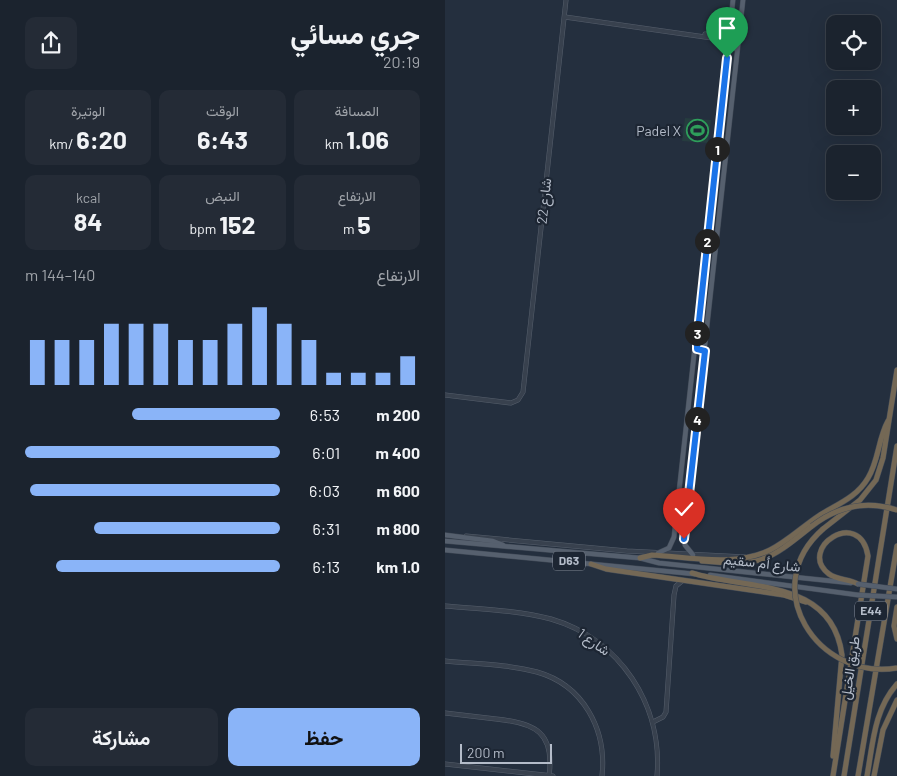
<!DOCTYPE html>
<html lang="ar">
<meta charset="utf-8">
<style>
body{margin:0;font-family:Barlow,Vazirmatn,sans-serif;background:#242b36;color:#f1f3f6;direction:rtl;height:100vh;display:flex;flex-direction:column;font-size:19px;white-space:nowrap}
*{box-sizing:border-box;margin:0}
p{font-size:16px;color:#a0a4aa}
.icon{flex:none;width:28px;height:28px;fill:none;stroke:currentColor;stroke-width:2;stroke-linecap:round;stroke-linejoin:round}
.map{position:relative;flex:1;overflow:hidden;direction:ltr}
.side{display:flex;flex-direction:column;background:#1b232e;width:445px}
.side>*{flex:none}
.controls{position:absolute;left:381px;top:15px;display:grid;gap:10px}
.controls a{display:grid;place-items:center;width:55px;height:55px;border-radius:10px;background:#1b232e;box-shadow:0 5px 20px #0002,0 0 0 1px #39404a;font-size:25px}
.scale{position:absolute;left:15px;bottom:12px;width:92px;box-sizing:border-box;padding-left:5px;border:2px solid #b4bcc9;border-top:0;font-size:14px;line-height:18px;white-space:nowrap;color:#b4bcc9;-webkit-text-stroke:4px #1d2633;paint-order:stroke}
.pin{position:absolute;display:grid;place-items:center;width:42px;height:42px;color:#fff;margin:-51px -21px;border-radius:50% 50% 50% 0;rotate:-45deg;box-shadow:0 0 5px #0007}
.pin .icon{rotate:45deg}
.km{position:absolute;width:25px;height:25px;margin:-12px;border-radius:50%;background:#222;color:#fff;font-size:14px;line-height:25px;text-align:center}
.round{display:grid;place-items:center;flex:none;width:52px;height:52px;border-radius:10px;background:#242b36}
.head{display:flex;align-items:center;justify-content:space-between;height:85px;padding:0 25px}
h1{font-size:28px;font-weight:700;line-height:38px}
.metrics{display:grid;grid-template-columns:repeat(3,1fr);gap:8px;height:85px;padding:5px 25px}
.metrics div{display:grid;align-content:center;border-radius:10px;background:#242b36;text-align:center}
.metrics b{font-size:25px;font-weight:700}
.metrics small{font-size:14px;font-weight:400}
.metrics p{font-size:14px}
.chart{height:140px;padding:10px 25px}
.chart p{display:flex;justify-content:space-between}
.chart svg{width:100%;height:90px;margin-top:5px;stroke:#8ab4f8;stroke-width:6}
.primary-button{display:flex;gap:10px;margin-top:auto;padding:10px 25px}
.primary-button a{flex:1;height:58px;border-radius:10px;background:#8ab4f8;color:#111;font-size:20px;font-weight:700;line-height:58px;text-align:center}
.primary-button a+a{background:#242b36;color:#f1f3f6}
ul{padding:0 25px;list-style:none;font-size:16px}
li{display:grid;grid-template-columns:80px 60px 1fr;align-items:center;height:38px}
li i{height:12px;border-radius:6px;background:#8ab4f8}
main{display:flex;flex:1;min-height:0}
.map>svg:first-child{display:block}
.green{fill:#263c3f}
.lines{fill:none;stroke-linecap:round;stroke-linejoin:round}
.minor-casing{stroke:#565f6c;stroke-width:5}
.major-casing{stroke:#414a57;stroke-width:5.5}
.highway-casing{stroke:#434c59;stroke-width:6}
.minor{stroke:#38414e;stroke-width:4}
.major{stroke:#56606e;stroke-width:4.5}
.highway{stroke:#746855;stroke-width:5}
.major-bridge-casing{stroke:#414a57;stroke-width:5.5;stroke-linecap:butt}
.highway-bridge-casing{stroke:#434c59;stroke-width:6;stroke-linecap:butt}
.major-bridge{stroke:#56606e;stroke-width:4.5}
.highway-bridge{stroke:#746855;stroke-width:5}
.route-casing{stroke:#fff;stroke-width:10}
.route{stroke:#1a73e8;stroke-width:6}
.labels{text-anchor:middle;stroke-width:4.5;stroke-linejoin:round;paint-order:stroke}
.shield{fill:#1d2633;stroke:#878f9c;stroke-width:1}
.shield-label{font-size:12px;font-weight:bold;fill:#b4bcc9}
.poi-label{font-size:14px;fill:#b4bcc9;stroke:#1d2633;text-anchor:end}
.street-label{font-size:14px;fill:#b4bcc9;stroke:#1d2633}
</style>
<main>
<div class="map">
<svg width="452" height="776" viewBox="0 0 452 776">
<rect width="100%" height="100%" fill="#242f3e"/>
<path class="green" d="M240,118L266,120L263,143L237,141Z"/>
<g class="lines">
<defs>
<g id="minor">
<path d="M120,17L267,38L278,45L281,55"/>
<path d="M260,34L284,36"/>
<path d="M0,395L66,403L73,400L78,392L121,0"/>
<path d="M21,536L182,551L300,557"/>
<path d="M0,606C35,609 72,610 106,619C175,639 218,705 212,776"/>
<path d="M0,661C30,664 63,664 92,672C138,685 162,729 157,776"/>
<path d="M0,713C17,715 34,717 51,719C90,723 110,732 104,776"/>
<path d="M208,722L218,717L221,712L229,595L231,586L237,581"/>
<path d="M0,764L108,776"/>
</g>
<g id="major">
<path d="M268,34L278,31L285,22"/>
<path d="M284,36L289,41L291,49"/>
<path d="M0,535L48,541L58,545"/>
<path d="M0,541L195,558L214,563L406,583"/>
<path d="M0,550L250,574"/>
<path d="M213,553L224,548L229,537L288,0"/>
<path d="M248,555L240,545L239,534L298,0"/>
<path d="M265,575L413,595"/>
</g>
<g id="highway">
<path d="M378,529L415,500L431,480L438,458L452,370"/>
<path d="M195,558L207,555C244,557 290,567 325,550C343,541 358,526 375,515C393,504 412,497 423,478C434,460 433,439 443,421"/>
<path d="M257,561C316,566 321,563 367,526"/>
<path d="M146,564L161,569L339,595L361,602"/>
<path d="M247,573C302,590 387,578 397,655L388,756"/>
<path d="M452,607L449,626L452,639"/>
<path d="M388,776L423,556C415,506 351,549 384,574C392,580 404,579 413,584"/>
<path d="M399,776L452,446"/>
<path d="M413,776L452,546"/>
<path d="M422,776C428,743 429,710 452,684"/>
<path d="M429,776L438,730L452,700"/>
</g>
</defs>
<use href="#minor" class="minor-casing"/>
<use href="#major" class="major-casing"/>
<use href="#highway" class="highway-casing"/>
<use href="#minor" class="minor"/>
<use href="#major" class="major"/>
<use href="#highway" class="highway"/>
<defs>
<g id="major-bridge">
<path d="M413,584L452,589"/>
<path d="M413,595L452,597"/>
</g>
<g id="highway-bridge">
<path d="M367,526C393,506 421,500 452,510"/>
<path d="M378,529C312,587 372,681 452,668"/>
</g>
</defs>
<use href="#major-bridge" class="major-bridge-casing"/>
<use href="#highway-bridge" class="highway-bridge-casing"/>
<use href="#major-bridge" class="major-bridge"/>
<use href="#highway-bridge" class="highway-bridge"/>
</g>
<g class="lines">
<defs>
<path id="route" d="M239,539L260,351L252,349V340L282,58"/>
</defs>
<use href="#route" class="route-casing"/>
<use href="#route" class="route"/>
</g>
<defs>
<symbol id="stadium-ring" viewBox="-11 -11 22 22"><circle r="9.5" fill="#1d2633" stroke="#2e9e5b" stroke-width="1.5"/><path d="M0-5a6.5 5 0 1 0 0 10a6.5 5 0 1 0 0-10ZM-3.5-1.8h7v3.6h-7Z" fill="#2e9e5b"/></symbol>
</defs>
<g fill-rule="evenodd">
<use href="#stadium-ring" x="240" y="118" width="25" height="25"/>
</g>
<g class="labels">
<g class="shield">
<rect x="108" y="551.5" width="32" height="19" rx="4"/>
<rect x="410" y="601.5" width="32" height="19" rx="4"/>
</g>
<g class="shield-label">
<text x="124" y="565">D63</text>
<text x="426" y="615">E44</text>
</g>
<g class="poi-label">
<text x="236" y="136">Padel X</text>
</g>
<g class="street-label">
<text transform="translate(99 201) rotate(-84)" y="5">شارع 22</text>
<text transform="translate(317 563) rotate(6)" y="5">شارع أم سقيم</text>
<text transform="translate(149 642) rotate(35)" y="5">شارع 1</text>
<text transform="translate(405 668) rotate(-81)" y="5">طريق الخيل</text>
</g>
</g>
</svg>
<div class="controls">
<a><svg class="icon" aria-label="locate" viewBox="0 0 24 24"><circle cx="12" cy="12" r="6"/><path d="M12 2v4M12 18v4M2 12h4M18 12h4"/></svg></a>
<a>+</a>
<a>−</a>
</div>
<div class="scale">200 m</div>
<div class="pin" style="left:282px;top:58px;background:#1e9e55"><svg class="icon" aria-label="arrive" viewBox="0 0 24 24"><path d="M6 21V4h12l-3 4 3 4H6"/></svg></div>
<div class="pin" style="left:239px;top:539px;background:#d93025"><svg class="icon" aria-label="check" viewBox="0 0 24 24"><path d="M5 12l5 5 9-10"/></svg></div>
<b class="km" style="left:272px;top:149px">1</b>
<b class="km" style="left:262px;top:241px">2</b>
<b class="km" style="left:252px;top:333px">3</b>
<b class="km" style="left:252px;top:419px">4</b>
</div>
<section class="side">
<div class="head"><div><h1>جري مسائي</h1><p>20:19</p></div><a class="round"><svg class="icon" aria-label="share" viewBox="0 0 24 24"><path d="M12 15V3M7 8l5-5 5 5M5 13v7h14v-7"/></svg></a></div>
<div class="metrics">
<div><p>المسافة</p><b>1.06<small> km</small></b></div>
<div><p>الوقت</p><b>6:43</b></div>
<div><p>الوتيرة</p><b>6:20<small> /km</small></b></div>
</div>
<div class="metrics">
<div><p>الارتفاع</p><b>5<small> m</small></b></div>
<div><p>النبض</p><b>152<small> bpm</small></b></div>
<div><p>kcal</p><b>84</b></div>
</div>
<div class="chart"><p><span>الارتفاع</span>140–144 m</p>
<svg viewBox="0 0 160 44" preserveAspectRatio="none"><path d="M5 44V22M15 44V22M25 44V22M35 44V14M45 44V14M55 44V14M65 44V22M75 44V22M85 44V14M95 44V6M105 44V14M115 44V22M125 44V38M135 44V38M145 44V38M155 44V30"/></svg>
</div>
<ul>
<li><b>200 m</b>6:53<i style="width:58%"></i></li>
<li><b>400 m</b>6:01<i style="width:100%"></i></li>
<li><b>600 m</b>6:03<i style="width:98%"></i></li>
<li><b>800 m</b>6:31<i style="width:73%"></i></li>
<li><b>1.0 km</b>6:13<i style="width:88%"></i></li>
</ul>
<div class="primary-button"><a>حفظ</a><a>مشاركة</a></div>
</section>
</main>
